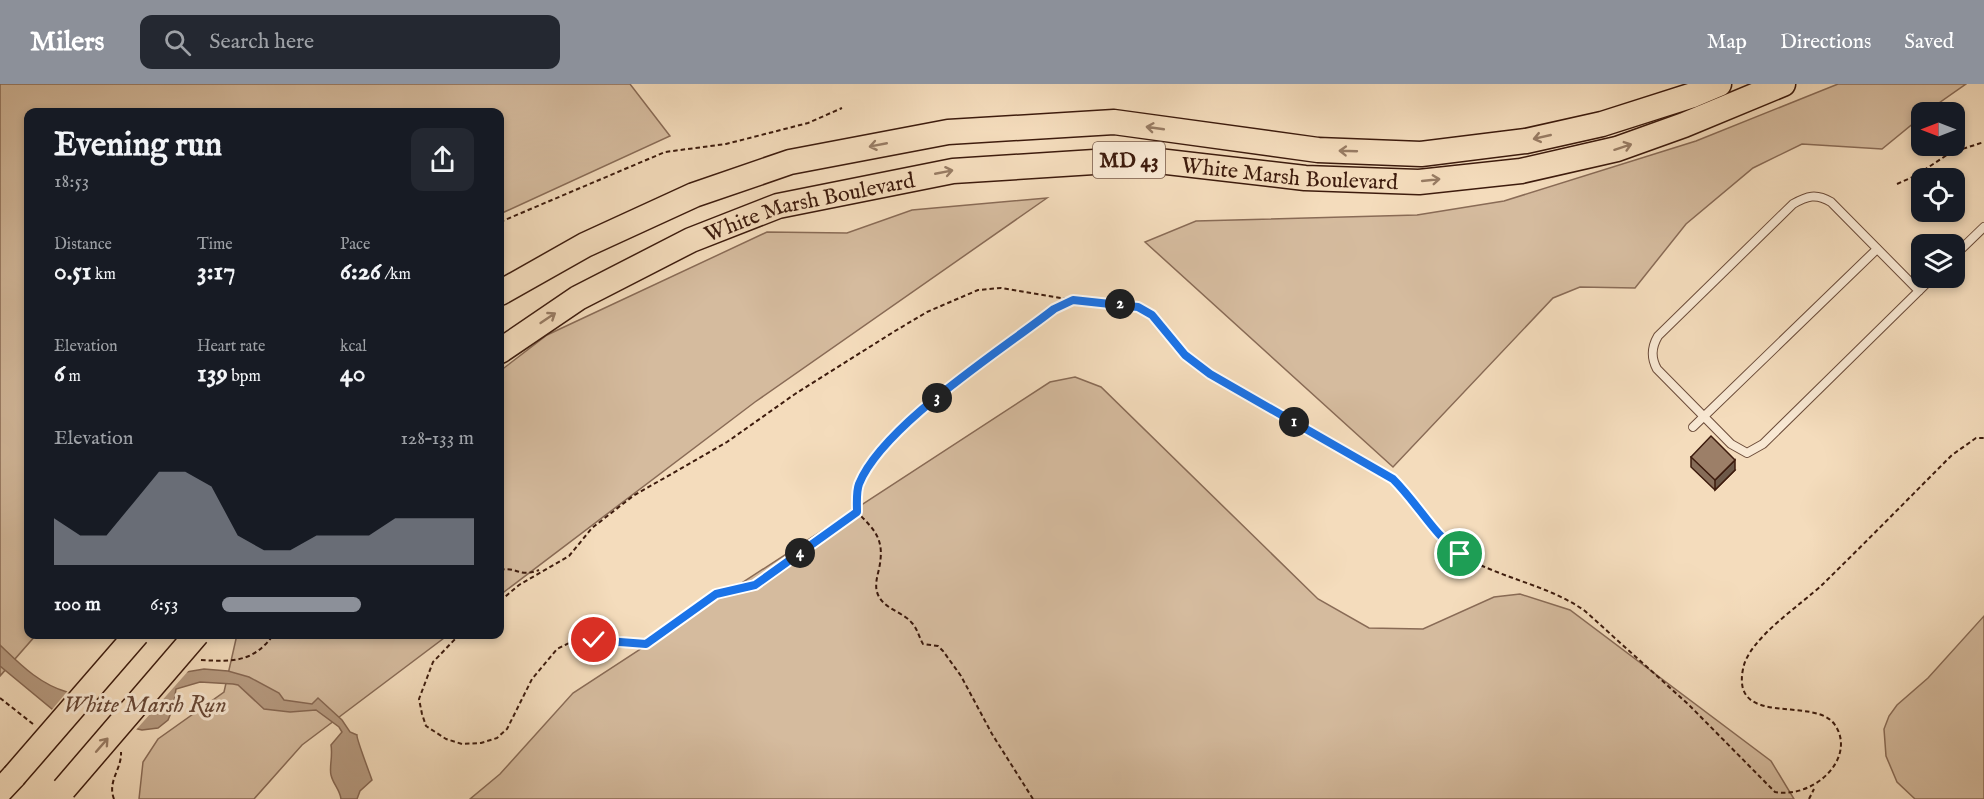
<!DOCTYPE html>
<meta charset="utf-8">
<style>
body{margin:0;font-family:"IM FELL English",serif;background:#242831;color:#f1f3f6;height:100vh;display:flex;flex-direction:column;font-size:22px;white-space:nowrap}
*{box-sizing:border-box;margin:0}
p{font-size:20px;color:#9ea1a6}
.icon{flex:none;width:33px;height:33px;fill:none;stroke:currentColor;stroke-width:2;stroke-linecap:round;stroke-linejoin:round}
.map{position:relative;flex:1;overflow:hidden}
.side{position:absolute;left:24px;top:24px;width:480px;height:531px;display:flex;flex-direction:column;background:#171b24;border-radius:12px;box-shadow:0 3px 9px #0003}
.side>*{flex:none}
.needle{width:39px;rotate:270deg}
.tools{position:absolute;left:1911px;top:18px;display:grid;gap:12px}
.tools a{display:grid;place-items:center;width:54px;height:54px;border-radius:12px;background:#171b24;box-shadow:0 3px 9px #0003;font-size:30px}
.pin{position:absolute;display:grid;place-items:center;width:51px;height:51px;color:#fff;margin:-26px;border:3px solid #fff;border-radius:50%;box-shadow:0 2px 6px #0007}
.km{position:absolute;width:30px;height:30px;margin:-15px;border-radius:50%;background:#222;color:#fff;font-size:16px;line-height:30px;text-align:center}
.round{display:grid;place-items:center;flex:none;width:63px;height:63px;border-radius:12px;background:#242831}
.head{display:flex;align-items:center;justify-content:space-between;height:102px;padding:0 30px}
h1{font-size:33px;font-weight:700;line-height:45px}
.figures{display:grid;grid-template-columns:repeat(3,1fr);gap:9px;height:102px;padding:6px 30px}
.figures div{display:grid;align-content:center}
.figures b{font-size:26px;font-weight:700}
.figures small{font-size:16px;font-weight:400}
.figures p{font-size:16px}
.chart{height:168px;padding:12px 30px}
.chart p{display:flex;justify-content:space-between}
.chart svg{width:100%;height:108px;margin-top:6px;fill:#8c9099;opacity:.7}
ul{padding:0 30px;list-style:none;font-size:20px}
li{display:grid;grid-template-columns:96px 72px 1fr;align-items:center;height:45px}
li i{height:15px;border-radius:8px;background:#8c9099}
header{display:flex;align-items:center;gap:36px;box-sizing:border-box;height:84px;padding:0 30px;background:#8c9099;color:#fff}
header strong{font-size:28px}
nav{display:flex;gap:33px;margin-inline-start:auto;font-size:21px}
.search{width:420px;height:54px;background:#242831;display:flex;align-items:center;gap:15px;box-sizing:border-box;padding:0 21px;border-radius:12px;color:#9ea1a6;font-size:22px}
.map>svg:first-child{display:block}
.green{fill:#d5bb9e;stroke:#896b56;stroke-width:1.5}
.water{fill:#b69a80;stroke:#866752;stroke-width:1.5}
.pier{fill:#f4dcbc}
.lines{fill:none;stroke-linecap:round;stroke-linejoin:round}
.service-casing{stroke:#6b4b39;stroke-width:10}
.primary-casing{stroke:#3d1b0d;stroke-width:27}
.path{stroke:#3d1b0d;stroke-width:2;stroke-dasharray:4.5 3;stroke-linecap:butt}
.service{stroke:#f8e8d3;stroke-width:8}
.primary{stroke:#f4dcbc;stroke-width:24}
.primary-bridge-casing{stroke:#3d1b0d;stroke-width:27;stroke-linecap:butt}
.primary-bridge{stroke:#f4dcbc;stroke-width:24}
.wall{fill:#866d59;stroke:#3d1b0d;stroke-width:1.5}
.shaded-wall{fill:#6d5949;stroke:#3d1b0d;stroke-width:1.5}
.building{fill:#9c7f68;stroke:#3d1b0d;stroke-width:1.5}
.oneway{stroke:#987c64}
.route-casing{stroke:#fff;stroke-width:12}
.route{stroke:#1a73e8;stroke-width:8}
.labels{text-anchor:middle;stroke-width:6;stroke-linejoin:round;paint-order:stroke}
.shield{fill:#f8e8d3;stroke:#755848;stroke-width:1.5}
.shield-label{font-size:21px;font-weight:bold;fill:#3d1b0d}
.street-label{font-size:22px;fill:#3d1b0d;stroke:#f8e8d3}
.water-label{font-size:24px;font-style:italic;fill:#674735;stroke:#f8e8d3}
</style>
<header>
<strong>Milers</strong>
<div class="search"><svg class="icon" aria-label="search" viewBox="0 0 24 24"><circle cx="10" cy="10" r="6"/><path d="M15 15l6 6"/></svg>Search here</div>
<nav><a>Map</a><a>Directions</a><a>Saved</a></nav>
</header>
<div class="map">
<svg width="1984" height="715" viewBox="0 0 1984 715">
<rect width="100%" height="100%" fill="#f4dcbc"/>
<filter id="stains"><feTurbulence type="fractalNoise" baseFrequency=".00333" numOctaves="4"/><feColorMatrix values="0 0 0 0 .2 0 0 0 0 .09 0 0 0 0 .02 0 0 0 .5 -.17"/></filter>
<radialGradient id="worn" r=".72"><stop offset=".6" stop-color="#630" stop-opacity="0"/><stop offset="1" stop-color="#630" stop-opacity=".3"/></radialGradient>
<g class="green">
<path d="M0,0H630L670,52L500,130V28H28V550L36,551L0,592Z"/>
<path d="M1838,0H1966L1926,28H1922L1921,33L1882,65L1802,60L1753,84L1686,140L1635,204L1580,203L1553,214L1393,383L1145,158L1196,137L1417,131L1504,117L1696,57Z"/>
<path d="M1047,114L755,318L500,511V287L547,251L767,148L847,149L912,126Z"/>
<path d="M1075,293L1101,303L1318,515L1369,544L1423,545L1494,513L1520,510L1570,526L1771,677L1794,715H470L500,690L573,609L1050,298Z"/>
<path d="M1984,532V715H1915L1897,698L1886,672L1884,645L1889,632L1897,621L1928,594Z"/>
<path d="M240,551H448L302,661L254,715H139L143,678L158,655L224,608L236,555Z"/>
</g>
<path class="water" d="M0,561C20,580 39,600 67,608L204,585L228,587L249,593L279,609L284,616L312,620L318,614L342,636L350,648L357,651C356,654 370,690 372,696L360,707L357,715H341C340,706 333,700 331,691C329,684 333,672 331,661L342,648L339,643L316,626L290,628L264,625L238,601L233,600L200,598L176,605L173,624L168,636L158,644L142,646L52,625L0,582Z"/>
<path class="pier" d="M190,585L135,647L50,628L70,604Z"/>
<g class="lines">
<defs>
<g id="service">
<path d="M1954,172L1984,143"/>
<path d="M1919,207L1831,118C1816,109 1807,112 1793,120L1658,252C1651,264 1651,274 1657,285L1731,360L1747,369L1763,360L1932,194"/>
<path d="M1693,343L1877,165"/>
</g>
<g id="primary">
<path d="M500,209L585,161L694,111L790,78L948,48L1114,38L1318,66L1421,70L1526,57L1602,40L1693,11L1719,0"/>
<path id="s1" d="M500,267L578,214L691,156L778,122L953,87L1141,75L1305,94L1419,98L1521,87L1617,65L1684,41L1783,0"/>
<path d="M0,707L14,692"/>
</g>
</defs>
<use href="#service" class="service-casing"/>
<use href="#primary" class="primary-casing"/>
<g class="path">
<path d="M1897,100L1915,92L1950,69L1984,58"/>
<path d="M500,138L665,68L726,60L808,39L842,24"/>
<path d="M500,486C516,482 519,494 539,486"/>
<path d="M500,517L519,501L569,472L592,444L633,412L727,358L795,310L895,247L927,228L978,206L1001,204L1073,216L1138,223L1152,231L1185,271L1210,290L1393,395C1417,419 1431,451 1460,470C1500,495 1547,500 1585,527L1688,620L1775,708C1814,715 1857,674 1835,641C1815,611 1731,645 1743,585C1748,555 1801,521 1823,500C1866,458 1909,414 1952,371L1976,354H1984"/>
<path d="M460,550L433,578L419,615L422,630L426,642L446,655L462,660L481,659L497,654L507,645L532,595L557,565L575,556L646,560L716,510L755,501L857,428"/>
<path d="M201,576C234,578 254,578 274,550"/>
<path d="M0,614L33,640"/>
<path d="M114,715C107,697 122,685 121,668"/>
<path d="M1033,715L992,650L961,592L943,567L938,562L923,560C919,553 917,544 912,539C902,527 882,525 877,508C875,501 877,493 879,485C885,456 876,447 857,428C857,419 856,408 859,400C883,341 1002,266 1054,225L1073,216"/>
<path d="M1809,715L1814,705"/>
</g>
<use href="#service" class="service"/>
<use href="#primary" class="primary"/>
<defs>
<g id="primary-bridge">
<path d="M14,692L137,550"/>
<path d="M64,705L197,550"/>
</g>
</defs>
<use href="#primary-bridge" class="primary-bridge-casing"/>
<use href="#primary-bridge" class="primary-bridge"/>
</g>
<path class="wall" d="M1691,373L1735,386L1715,406L1691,383Z"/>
<path class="shaded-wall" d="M1735,376V386L1715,406V396Z"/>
<path class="building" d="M1711,352L1735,376L1715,396L1691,373Z"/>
<defs><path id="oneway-shaft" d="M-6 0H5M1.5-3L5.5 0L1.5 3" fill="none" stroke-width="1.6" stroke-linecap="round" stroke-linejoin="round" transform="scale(1.5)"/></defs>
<g class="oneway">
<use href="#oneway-shaft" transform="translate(1155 44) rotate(-172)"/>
<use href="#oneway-shaft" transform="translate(1542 53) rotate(167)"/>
<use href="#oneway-shaft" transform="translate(878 61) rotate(169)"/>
<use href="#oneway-shaft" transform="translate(1623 63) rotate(-18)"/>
<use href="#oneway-shaft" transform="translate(1348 67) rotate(-178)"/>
<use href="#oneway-shaft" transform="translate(944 88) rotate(-11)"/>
<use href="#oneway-shaft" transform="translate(1431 96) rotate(-6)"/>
<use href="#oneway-shaft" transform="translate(548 234) rotate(-34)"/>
<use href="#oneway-shaft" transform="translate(102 661) rotate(-49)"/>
</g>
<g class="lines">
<defs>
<path id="route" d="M594,556L646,560L716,510L755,501L857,428C857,419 856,408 859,400C883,341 1002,266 1054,225L1073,216L1138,223L1152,231L1185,271L1210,290L1393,395C1418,420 1432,448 1460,470"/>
</defs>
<use href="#route" class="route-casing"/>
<use href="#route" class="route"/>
</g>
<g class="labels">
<rect class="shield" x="1093" y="58" width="72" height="36" rx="4.5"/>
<g class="shield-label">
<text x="1129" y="83">MD 43</text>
</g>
<g class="street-label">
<text dy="8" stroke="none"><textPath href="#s1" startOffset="831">White Marsh Boulevard</textPath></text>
<text dy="8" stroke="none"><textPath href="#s1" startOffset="345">White Marsh Boulevard</textPath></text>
</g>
<g class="water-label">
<text x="145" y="628">White Marsh Run</text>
</g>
</g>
<rect width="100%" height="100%" filter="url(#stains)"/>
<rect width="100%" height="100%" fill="url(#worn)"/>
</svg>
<div class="tools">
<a><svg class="needle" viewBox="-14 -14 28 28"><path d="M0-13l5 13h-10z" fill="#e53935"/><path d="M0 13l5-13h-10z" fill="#9ea1a6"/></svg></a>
<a><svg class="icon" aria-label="locate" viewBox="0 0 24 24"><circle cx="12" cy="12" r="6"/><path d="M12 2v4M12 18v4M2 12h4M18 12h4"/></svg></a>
<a><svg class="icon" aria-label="layers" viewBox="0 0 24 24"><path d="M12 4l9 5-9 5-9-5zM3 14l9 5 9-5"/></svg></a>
</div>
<div class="pin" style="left:1460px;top:470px;background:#1e9e55"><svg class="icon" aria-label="arrive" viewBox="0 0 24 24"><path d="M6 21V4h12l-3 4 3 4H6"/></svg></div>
<div class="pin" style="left:594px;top:556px;background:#d93025"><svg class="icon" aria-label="check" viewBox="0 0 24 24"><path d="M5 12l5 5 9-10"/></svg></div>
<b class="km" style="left:1294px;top:338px">1</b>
<b class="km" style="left:1120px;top:220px">2</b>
<b class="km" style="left:937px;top:314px">3</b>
<b class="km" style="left:800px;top:469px">4</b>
<section class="side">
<div class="head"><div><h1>Evening run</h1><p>18:53</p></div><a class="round"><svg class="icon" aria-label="share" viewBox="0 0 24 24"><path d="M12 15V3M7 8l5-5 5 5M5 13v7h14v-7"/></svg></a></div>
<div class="figures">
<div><p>Distance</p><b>0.51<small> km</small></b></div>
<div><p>Time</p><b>3:17</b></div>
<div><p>Pace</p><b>6:26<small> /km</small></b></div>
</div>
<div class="figures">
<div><p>Elevation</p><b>6<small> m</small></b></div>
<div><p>Heart rate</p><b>139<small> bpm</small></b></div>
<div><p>kcal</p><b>40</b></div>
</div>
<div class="chart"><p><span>Elevation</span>128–133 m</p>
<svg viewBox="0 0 160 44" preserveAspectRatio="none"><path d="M0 44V25L10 32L20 32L30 19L40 6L50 6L60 12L70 32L80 38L90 38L100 32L110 32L120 32L130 25L140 25L150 25L160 25V44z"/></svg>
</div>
<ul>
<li><b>100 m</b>6:53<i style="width:55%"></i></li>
</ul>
</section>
</div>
